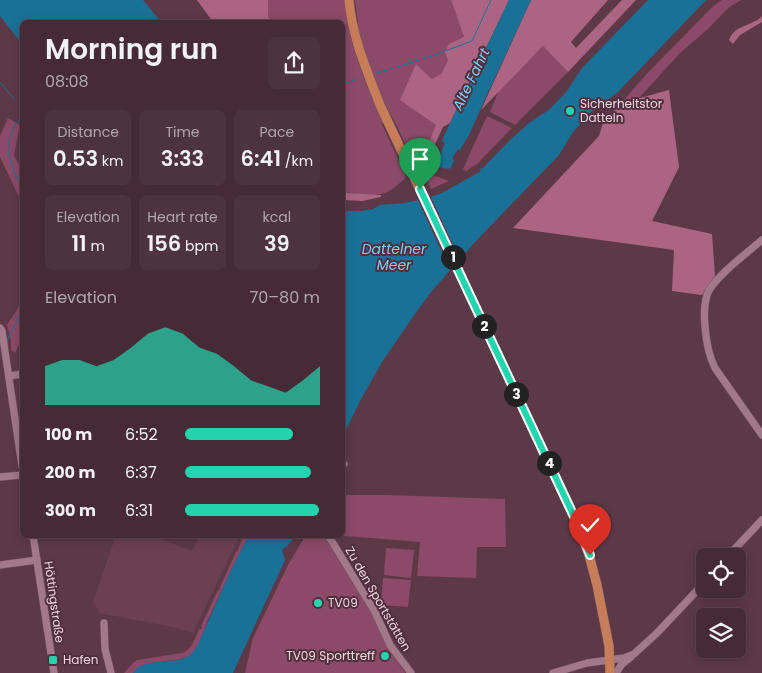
<!DOCTYPE html>
<meta charset="utf-8">
<style>
body{margin:0;font-family:Poppins,sans-serif;background:#4d333e;color:#f1f3f6;height:100vh;display:flex;flex-direction:column;font-size:19px;white-space:nowrap}
*{box-sizing:border-box;margin:0}
p{font-size:16px;color:#b0a7ad}
.icon{flex:none;width:28px;height:28px;fill:none;stroke:currentColor;stroke-width:2;stroke-linecap:round;stroke-linejoin:round}
.map{position:relative;flex:1;overflow:hidden}
.sheet{position:absolute;left:20px;top:20px;width:325px;height:518px;display:flex;flex-direction:column;background:#462b36;border-radius:8px;box-shadow:0 2px 12px #0003,0 0 0 1px #5e4751}
.sheet>*{flex:none}
.fabs{position:absolute;left:696px;top:548px;display:grid;gap:10px}
.fabs a{display:grid;place-items:center;width:50px;height:50px;border-radius:8px;background:#462b36;box-shadow:0 2px 12px #0003,0 0 0 1px #5e4751;font-size:25px}
.pin{position:absolute;display:grid;place-items:center;width:42px;height:42px;color:#fff;margin:-51px -21px;border-radius:50% 50% 50% 0;rotate:-45deg;box-shadow:0 0 5px #0007}
.pin .icon{rotate:45deg}
.km{position:absolute;width:25px;height:25px;margin:-12px;border-radius:50%;background:#222;color:#fff;font-size:14px;line-height:25px;text-align:center}
.round{display:grid;place-items:center;flex:none;width:52px;height:52px;border-radius:8px;background:#4d333e}
.head{display:flex;align-items:center;justify-content:space-between;height:85px;padding:0 25px}
h1{font-size:28px;font-weight:600;line-height:38px}
.figures{display:grid;grid-template-columns:repeat(3,1fr);gap:8px;height:85px;padding:5px 25px}
.figures div{display:grid;align-content:center;border-radius:8px;background:#4d333e;text-align:center}
.figures b{font-size:21px;font-weight:600}
.figures small{font-size:14px;font-weight:400}
.figures p{font-size:14px}
.chart{height:140px;padding:10px 25px}
.chart p{display:flex;justify-content:space-between}
.chart svg{width:100%;height:90px;margin-top:5px;fill:#23d5af;opacity:.7}
ul{padding:0 25px;list-style:none;font-size:16px}
li{display:grid;grid-template-columns:80px 60px 1fr;align-items:center;height:38px}
li i{height:12px;border-radius:6px;background:#23d5af}
.map>svg:first-child{display:block}
.built{fill:#6c4053}
.green{fill:#8d4a68}
.forest{fill:#ab6583}
.water{fill:#1a7197}
.pier{fill:#5d3948}
.lines{fill:none;stroke-linecap:round;stroke-linejoin:round}
.stream{stroke:#1a7197;stroke-width:1}
.minor-casing{stroke:#755764;stroke-width:8}
.major-casing{stroke:#755764;stroke-width:10}
.minor{stroke:#a27989;stroke-width:7}
.major{stroke:#c87d59;stroke-width:9}
.route-casing{stroke:#fff;stroke-width:10}
.route{stroke:#23d5af;stroke-width:6}
.poi-dot{fill:#23d5af;stroke:#522f3e;stroke-width:2}
.labels{text-anchor:middle;stroke-width:4;stroke-linejoin:round;paint-order:stroke}
.poi-label{font-size:12px;fill:#edd6df;stroke:#522f3e;text-anchor:start}
.street-label{font-size:12px;fill:#edd6df;stroke:#522f3e}
.water-label{font-size:14px;font-style:italic;fill:#7dd0fc;stroke:#522f3e}
</style>
<div class="map">
<svg width="762" height="673" viewBox="0 0 762 673">
<rect width="100%" height="100%" fill="#5d3948"/>
<path class="built" d="M116,535H150L192,551L200,535H240L193,633L173,627L100,613L93,602Z"/>
<g class="green">
<path d="M268,0H346C348,43 365,85 385,122L382,124L406,177C401,182 394,189 387,192C378,197 352,194 343,191L342,22H272L268,16Z"/>
<path d="M355,0H451L464,37L448,60L441,74L432,79L416,64L436,125L424,154L416,167L397,126L388,110L374,81L360,40Z"/>
<path d="M722,0H741L728,8L709,28L680,53L638,99L622,103C642,77 665,55 688,32C699,21 709,8 722,0Z"/>
<path d="M543,46L568,72L515,125L490,112L499,90Z"/>
<path d="M487,116L512,128L478,163L466,171L463,169Z"/>
<path d="M8,118L20,125L14,155L22,172V203L0,157V136Z"/>
<path d="M425,169L435,176L449,181L431,189L427,180L423,182L419,174Z"/>
<path d="M22,298V338L15,353L11,350V340L7,325L17,310Z"/>
<path d="M343,495H387L505,499L506,547H477L476,578L417,576L420,542L333,535H342Z"/>
<path d="M244,535H249C234,564 221,592 207,622C203,632 199,648 190,655C177,665 143,657 133,673H124L133,663L137,660L182,653C192,650 195,638 199,629H202L201,626L218,590L220,589V587L236,552L238,551V549Z"/>
<path d="M306,535H325L341,564L371,609L387,646L405,673H245L253,638L288,565Z"/>
<path d="M386,548L414,550L411,578L384,575Z"/>
<path d="M383,578L411,580L408,607L381,605Z"/>
</g>
<g class="forest">
<path d="M197,0H268V16L272,22H213Z"/>
<path d="M451,0H509L450,123L443,127L429,157L424,154L436,125L400,100L416,64L432,79L441,74L448,60L445,52L449,44L464,37Z"/>
<path d="M531,0H608L571,42L576,48L622,0H636L568,72L543,46L481,110Z"/>
<path d="M762,16V22L740,35L733,44L729,40C734,27 745,27 755,21C758,20 760,18 762,16Z"/>
<path d="M669,90L679,167L652,221L712,234L715,276L702,295L672,291L674,250L513,228L599,136L604,120L622,103Z"/>
<path d="M343,191L348,193L381,195V197L362,201L343,200Z"/>
</g>
<g class="water">
<path d="M0,0H143L161,22H22V44L0,16Z"/>
<path d="M509,0H531L485,99L469,135L460,150L458,149L452,159L454,160L451,168C445,170 437,166 433,162L435,157L440,154L445,143L442,141L450,123Z"/>
<path d="M648,0H706L618,92L591,112L573,132L559,155L475,242L431,292L417,311L382,362L360,401L343,436V211H362L373,209L380,205L405,203L424,199L442,193L476,174L481,171L480,169L481,168L482,169L509,141L529,123L550,109L567,91L582,68Z"/>
<path d="M249,535H297L287,546L282,550L285,560L233,673H133C143,657 171,665 187,657C192,654 195,649 198,644L231,570Z"/>
</g>
<path class="pier" d="M430,195L461,262L451,272L417,198Z"/>
<g class="lines">
<g class="stream">
<path d="M377,73L429,57L472,41L491,0"/>
<path d="M0,82L14,99"/>
<path d="M342,84L358,79"/>
<path d="M22,116C0,142 9,161 22,189"/>
<path d="M7,341L22,310"/>
</g>
<defs>
<g id="minor">
<path d="M762,240C748,252 712,279 707,295C704,305 704,316 705,326C706,341 708,354 715,368L762,435"/>
<path d="M0,328L2,331L22,466"/>
<path d="M9,376L22,374"/>
<path d="M342,466L344,464"/>
<path d="M0,477L22,475"/>
<path d="M33,535L54,673"/>
<path d="M328,535L375,612L390,645L411,673"/>
<path d="M728,556L762,520"/>
<path d="M0,565L37,560"/>
<path d="M104,623L105,649L111,673"/>
<path d="M553,673L587,663L624,658L634,654L657,633L705,582"/>
<path d="M616,673L622,664L631,657"/>
</g>
<path id="major" d="M349,0C352,37 367,71 380,105L578,525L589,555L597,585L609,646L610,673"/>
</defs>
<use href="#minor" class="minor-casing"/>
<use href="#major" class="major-casing"/>
<use href="#minor" class="minor"/>
<use href="#major" class="major"/>
</g>
<g class="lines">
<defs>
<path id="route" d="M420,189L578,525L590,555"/>
</defs>
<use href="#route" class="route-casing"/>
<use href="#route" class="route"/>
</g>
<g class="poi-dot">
<circle cx="570" cy="111" r="5"/>
<circle cx="318" cy="603" r="5"/>
<circle cx="385" cy="656" r="5"/>
<rect x="48" y="655" width="10" height="10" rx="2.5"/>
</g>
<g class="labels">
<g class="poi-label">
<text x="580" y="108">Sicherheitstor<tspan x="580" dy="14">Datteln</tspan></text>
<text x="328" y="607">TV09</text>
<text x="375" y="660" text-anchor="end">TV09 Sporttreff</text>
<text x="63" y="664">Hafen</text>
</g>
<g class="street-label">
<text transform="translate(378 599) rotate(60)" y="4">Zu den Sportstätten</text>
<text transform="translate(54 602) rotate(82)" y="4">Höttingstraße</text>
</g>
<g class="water-label">
<text transform="translate(471 79) rotate(-64)" y="5">Alte Fahrt</text>
<text x="394" y="254">Dattelner<tspan x="394" dy="16">Meer</tspan></text>
</g>
</g>
</svg>
<div class="fabs">
<a><svg class="icon" aria-label="locate" viewBox="0 0 24 24"><circle cx="12" cy="12" r="6"/><path d="M12 2v4M12 18v4M2 12h4M18 12h4"/></svg></a>
<a><svg class="icon" aria-label="layers" viewBox="0 0 24 24"><path d="M12 4l9 5-9 5-9-5zM3 14l9 5 9-5"/></svg></a>
</div>
<div class="pin" style="left:420px;top:189px;background:#1e9e55"><svg class="icon" aria-label="arrive" viewBox="0 0 24 24"><path d="M6 21V4h12l-3 4 3 4H6"/></svg></div>
<div class="pin" style="left:590px;top:555px;background:#d93025"><svg class="icon" aria-label="check" viewBox="0 0 24 24"><path d="M5 12l5 5 9-10"/></svg></div>
<b class="km" style="left:453px;top:257px">1</b>
<b class="km" style="left:484px;top:326px">2</b>
<b class="km" style="left:516px;top:394px">3</b>
<b class="km" style="left:549px;top:463px">4</b>
<section class="sheet">
<div class="head"><div><h1>Morning run</h1><p>08:08</p></div><a class="round"><svg class="icon" aria-label="share" viewBox="0 0 24 24"><path d="M12 15V3M7 8l5-5 5 5M5 13v7h14v-7"/></svg></a></div>
<div class="figures">
<div><p>Distance</p><b>0.53<small> km</small></b></div>
<div><p>Time</p><b>3:33</b></div>
<div><p>Pace</p><b>6:41<small> /km</small></b></div>
</div>
<div class="figures">
<div><p>Elevation</p><b>11<small> m</small></b></div>
<div><p>Heart rate</p><b>156<small> bpm</small></b></div>
<div><p>kcal</p><b>39</b></div>
</div>
<div class="chart"><p><span>Elevation</span>70–80 m</p>
<svg viewBox="0 0 160 44" preserveAspectRatio="none"><path d="M0 44V25L10 22L20 22L30 25L40 22L50 16L60 9L70 6L80 9L90 16L100 19L110 25L120 32L130 35L140 38L150 32L160 25V44z"/></svg>
</div>
<ul>
<li><b>100 m</b>6:52<i style="width:80%"></i></li>
<li><b>200 m</b>6:37<i style="width:93%"></i></li>
<li><b>300 m</b>6:31<i style="width:99%"></i></li>
</ul>
</section>
</div>
